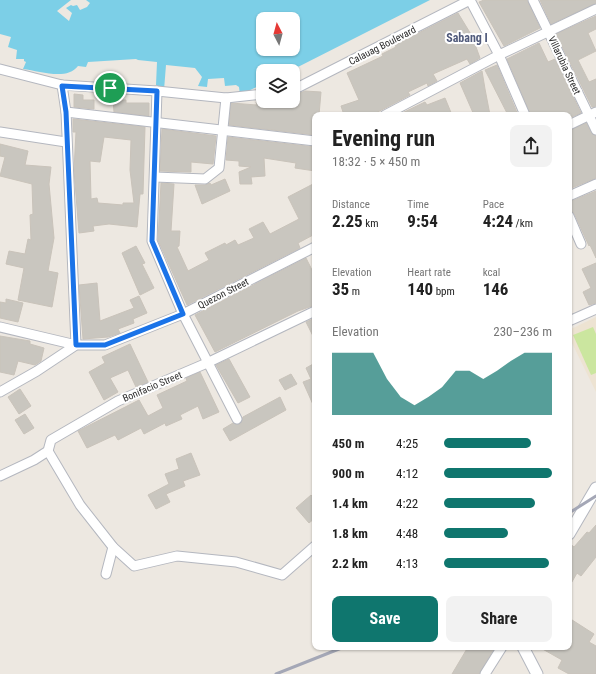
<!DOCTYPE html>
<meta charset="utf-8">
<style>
body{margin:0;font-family:"Roboto Condensed",sans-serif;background:#f2f2f2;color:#222;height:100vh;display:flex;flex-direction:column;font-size:15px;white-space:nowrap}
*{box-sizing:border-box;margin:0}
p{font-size:13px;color:#767676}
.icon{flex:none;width:22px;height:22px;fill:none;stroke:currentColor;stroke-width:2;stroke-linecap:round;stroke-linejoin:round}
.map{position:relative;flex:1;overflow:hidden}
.details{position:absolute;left:312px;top:112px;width:260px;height:538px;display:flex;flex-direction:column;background:#fff;border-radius:8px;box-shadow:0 1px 3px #0004}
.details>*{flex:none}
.needle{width:26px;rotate:354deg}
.tools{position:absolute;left:256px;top:12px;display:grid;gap:8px}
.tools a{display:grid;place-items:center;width:44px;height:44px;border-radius:8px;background:#fff;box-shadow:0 1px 3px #0004;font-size:20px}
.pin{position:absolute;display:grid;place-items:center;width:34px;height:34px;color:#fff;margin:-17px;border:2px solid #fff;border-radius:50%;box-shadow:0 1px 4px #0007}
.round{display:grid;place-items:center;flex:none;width:42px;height:42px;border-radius:8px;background:#f2f2f2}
.head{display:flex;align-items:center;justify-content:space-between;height:68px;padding:0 20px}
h1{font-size:22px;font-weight:700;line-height:30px}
.figures{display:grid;grid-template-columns:repeat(3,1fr);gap:6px;height:68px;padding:4px 20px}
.figures div{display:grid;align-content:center}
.figures b{font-size:17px;font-weight:700}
.figures small{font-size:11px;font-weight:400}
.figures p{font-size:11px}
.chart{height:112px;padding:8px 20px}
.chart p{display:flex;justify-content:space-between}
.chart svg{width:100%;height:72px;margin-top:4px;fill:#0f766e;opacity:.7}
.primary-button{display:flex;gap:8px;margin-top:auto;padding:8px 20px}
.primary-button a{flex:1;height:46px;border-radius:8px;background:#0f766e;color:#fff;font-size:16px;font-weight:700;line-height:46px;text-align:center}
.primary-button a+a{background:#f2f2f2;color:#222}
ul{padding:0 20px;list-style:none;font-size:13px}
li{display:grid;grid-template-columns:64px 48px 1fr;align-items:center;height:30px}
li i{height:10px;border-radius:5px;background:#0f766e}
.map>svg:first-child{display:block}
.education{fill:#ede3d2}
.pitch{fill:#cbe69f}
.water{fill:#7ccfe7;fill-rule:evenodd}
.building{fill:#c9c6bf;stroke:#c9c3ba;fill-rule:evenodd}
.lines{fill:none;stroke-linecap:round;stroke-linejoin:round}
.minor-casing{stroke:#b4b7bf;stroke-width:11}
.tertiary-casing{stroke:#b4b7bf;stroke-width:13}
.minor{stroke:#fff;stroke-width:9}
.tertiary{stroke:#fff;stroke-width:11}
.rail{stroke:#a4a7b6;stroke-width:3}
.route-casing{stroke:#fff;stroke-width:8}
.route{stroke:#1a73e8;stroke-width:5}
.labels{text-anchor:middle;stroke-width:4;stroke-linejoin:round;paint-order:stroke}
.street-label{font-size:10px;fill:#2d2d2d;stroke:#fff}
.quarter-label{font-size:12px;font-weight:bold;fill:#505a7b;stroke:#fff}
</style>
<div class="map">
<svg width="596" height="674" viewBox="0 0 596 674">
<rect width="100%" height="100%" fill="#ede8e1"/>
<path class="education" d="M596,317V392L569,337V330Z"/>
<path class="pitch" d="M593,327L596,334V373L591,375L573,335Z"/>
<path class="water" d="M0,0H71L57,11L69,21L72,13L66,8L71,5L73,6L77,5L80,10L87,7L90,3L86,0H430L290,71H263V84L240,95L239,87L236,85L225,86L224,78L208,79L207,87L198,86L202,77L195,68L166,65L164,90L156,85L157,62L138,60L136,59L88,62L86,67L78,66C67,81 40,71 23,69L26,62L24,61V59H16L17,50L8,47L11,37L0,34ZM263,19H293V49H263Z"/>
<g class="building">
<path d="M484,0H527L540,28L504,46L479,2Z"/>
<path d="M540,0H596V3L551,24Z"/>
<path d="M458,13L472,36L480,58L470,64L467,59L433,74L437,81L428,86L427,83L408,92L410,95L372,115H344L341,106L359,100L347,73L383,56L382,54L396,47L395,45Z"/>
<path d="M596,16V29L588,33L596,51L578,60L589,82L596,79V106L592,107L556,34Z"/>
<path d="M539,43L548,62L555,59L581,113L569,118V115H531L507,59Z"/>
<path d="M497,65L518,115H508L485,70Z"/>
<path d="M482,71L485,89L490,115H474L460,83Z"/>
<path d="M305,91L321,92L319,115H315V135L229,125L231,103L257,105L256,102L263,101H293V96Z"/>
<path d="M74,94L83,95V100H94V109L74,107Z"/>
<path d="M445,98L452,115H398L425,102L427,105Z"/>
<path d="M113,100H126V103H149V116L114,112Z"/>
<path d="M73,119L145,127L143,194H140L137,227L109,224L93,226L94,231L79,233L74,170L76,132H73ZM104,137L131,140L130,170L134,203H123V205L98,203L97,198L91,199L90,161L100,162Z"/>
<path d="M586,123L591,133L596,136V178L569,189V131Z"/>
<path d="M162,129L216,136L213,164L191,162V172L160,171Z"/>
<path d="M228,137L315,147V171L295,168L296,163L264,158L265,176L251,177L252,184H240L239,172L251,167L239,166V161L226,160Z"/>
<path d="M0,144L28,151L25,165L51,167L49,184L54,238L48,271L58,273L52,307L18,300L24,268L6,264L9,251L25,254L28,239L31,240L30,215L33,214L32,184L0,176L5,157L0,156Z"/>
<path d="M225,179L230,191L202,204L195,185H205L210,183L211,185Z"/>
<path d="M161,183L174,184L171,231H180L179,246L177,247L188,271L209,260L205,253L225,243L226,245L235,240L238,245L254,238L249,229L263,222L270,234L299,219L288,197L315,183V234L298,243L300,248L187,305L158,240Z"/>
<path d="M596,191V258L590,245L589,246L574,213L569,210V202Z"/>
<path d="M136,246L145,263L142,264L154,288L140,295L122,253Z"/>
<path d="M306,258L315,276V305L298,311L215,352L195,315Z"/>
<path d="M596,263V303L589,305L583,292L591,288L582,269Z"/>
<path d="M97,283L100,321L134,308L130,300L139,296L147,313L133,319L134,323L118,329L120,333L108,337L83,339L79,285Z"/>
<path d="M6,299L23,303L18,322L0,318V302L6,303Z"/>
<path d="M315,318V340L306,322Z"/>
<path d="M0,336L30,341V344L44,348L41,361L35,365L18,361L14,375L0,372Z"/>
<path d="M130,344L148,382L136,387L128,370L110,378L118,392L104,400L89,372L105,363L102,357Z"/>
<path d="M229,359L250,397L238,403L216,365Z"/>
<path d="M315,363V409L303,382L311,379L306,368Z"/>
<path d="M200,372L219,412L203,419L198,406L180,415L182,419L166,426L165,423L144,434L141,428L118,440L115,435L87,448L78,431L139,400L148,416L163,408L157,395L187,381L186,378Z"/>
<path d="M291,374L297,384L285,390L279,380Z"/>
<path d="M20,389L31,406L19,414L8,397Z"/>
<path d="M280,397L286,410L230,441L223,429L233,423L240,424L243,417Z"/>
<path d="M25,414L34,428L24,434L15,420Z"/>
<path d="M191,453L200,475L183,481L185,486L166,494L170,502L156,509L148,495L169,484L165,474L179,469L176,459Z"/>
<path d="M311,495L315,499V518L309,523L296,508Z"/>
<path d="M596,525V557L581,576L577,573L569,587V543L574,547L587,532L589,533Z"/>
<path d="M569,618L594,634L589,642L596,646V674H569L558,668L562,660L539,647H569Z"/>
<path d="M468,647H495L479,674H452Z"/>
</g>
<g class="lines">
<defs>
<g id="minor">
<path d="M470,0L499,55L525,115"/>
<path d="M533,0L596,130"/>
<path d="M0,69L62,85L157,91L226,98L263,94"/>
<path d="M293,90L470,0"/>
<path d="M157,91L152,241L183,314L237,419"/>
<path d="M66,112L315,141"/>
<path d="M385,115L499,55L596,9"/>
<path d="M569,125L596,112"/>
<path d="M0,132L66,142"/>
<path d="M155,177L205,179L219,168L226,98"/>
<path d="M569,196L596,184"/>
<path d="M569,216L581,244"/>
<path d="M569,321L596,309"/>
<path d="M0,327L76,345L66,112L62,85"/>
<path d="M0,392L37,371L76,345H105L183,314L315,247"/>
<path d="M48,451L80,505L113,547L134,566L177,556L236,562L282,575L315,546"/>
<path d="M0,476L34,460L48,451L51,440L118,401L207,363L315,311"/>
<path d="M106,574L113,547"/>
<path d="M485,674L502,647"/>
</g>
<g id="tertiary">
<path d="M569,534L596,488"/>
<path d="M523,647L537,674"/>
</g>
</defs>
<use href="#minor" class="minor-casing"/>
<use href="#tertiary" class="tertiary-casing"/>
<use href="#minor" class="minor"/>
<use href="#tertiary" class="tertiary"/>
<g class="rail">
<path d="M569,513L596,496"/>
<path d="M276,674L344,647"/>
</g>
</g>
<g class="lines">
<defs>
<path id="route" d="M62,86L157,91L152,241L183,314L105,345H76L66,112Z"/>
</defs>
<use href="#route" class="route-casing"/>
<use href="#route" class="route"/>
</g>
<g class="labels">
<g class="street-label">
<text transform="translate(382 45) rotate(-27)" y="4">Calauag Boulevard</text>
<text transform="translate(565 65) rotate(65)" y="4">Villarubia Street</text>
<text transform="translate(223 293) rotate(-27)" y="4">Quezon Street</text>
<text transform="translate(152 386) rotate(-23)" y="4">Bonifacio Street</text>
</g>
<g class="quarter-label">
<text x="467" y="42">Sabang I</text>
</g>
</g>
</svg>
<div class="tools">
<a><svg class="needle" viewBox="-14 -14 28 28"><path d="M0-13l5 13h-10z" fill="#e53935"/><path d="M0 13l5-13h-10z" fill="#767676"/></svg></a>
<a><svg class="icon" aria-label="layers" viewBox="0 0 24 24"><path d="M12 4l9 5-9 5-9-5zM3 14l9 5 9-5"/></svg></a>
</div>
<div class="pin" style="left:110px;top:88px;background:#1e9e55"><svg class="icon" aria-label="arrive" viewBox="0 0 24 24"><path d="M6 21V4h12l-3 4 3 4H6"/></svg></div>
<section class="details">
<div class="head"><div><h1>Evening run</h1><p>18:32 · 5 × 450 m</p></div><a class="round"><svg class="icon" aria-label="share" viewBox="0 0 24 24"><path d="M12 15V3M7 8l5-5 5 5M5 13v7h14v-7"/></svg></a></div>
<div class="figures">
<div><p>Distance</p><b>2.25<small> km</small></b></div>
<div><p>Time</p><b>9:54</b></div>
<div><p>Pace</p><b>4:24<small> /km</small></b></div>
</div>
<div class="figures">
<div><p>Elevation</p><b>35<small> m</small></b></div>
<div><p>Heart rate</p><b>140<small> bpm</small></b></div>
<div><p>kcal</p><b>146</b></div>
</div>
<div class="chart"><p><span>Elevation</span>230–236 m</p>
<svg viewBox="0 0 160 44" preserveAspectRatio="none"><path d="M0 44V6L10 6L20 6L30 6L40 22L50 33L60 38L70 33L80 27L90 17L100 17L110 22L120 17L130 11L140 6L150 6L160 6V44z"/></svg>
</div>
<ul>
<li><b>450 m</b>4:25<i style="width:81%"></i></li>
<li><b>900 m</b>4:12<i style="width:100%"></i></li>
<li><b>1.4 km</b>4:22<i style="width:84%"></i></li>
<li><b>1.8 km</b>4:48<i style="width:59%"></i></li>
<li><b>2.2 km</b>4:13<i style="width:97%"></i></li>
</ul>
<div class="primary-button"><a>Save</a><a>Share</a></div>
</section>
</div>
